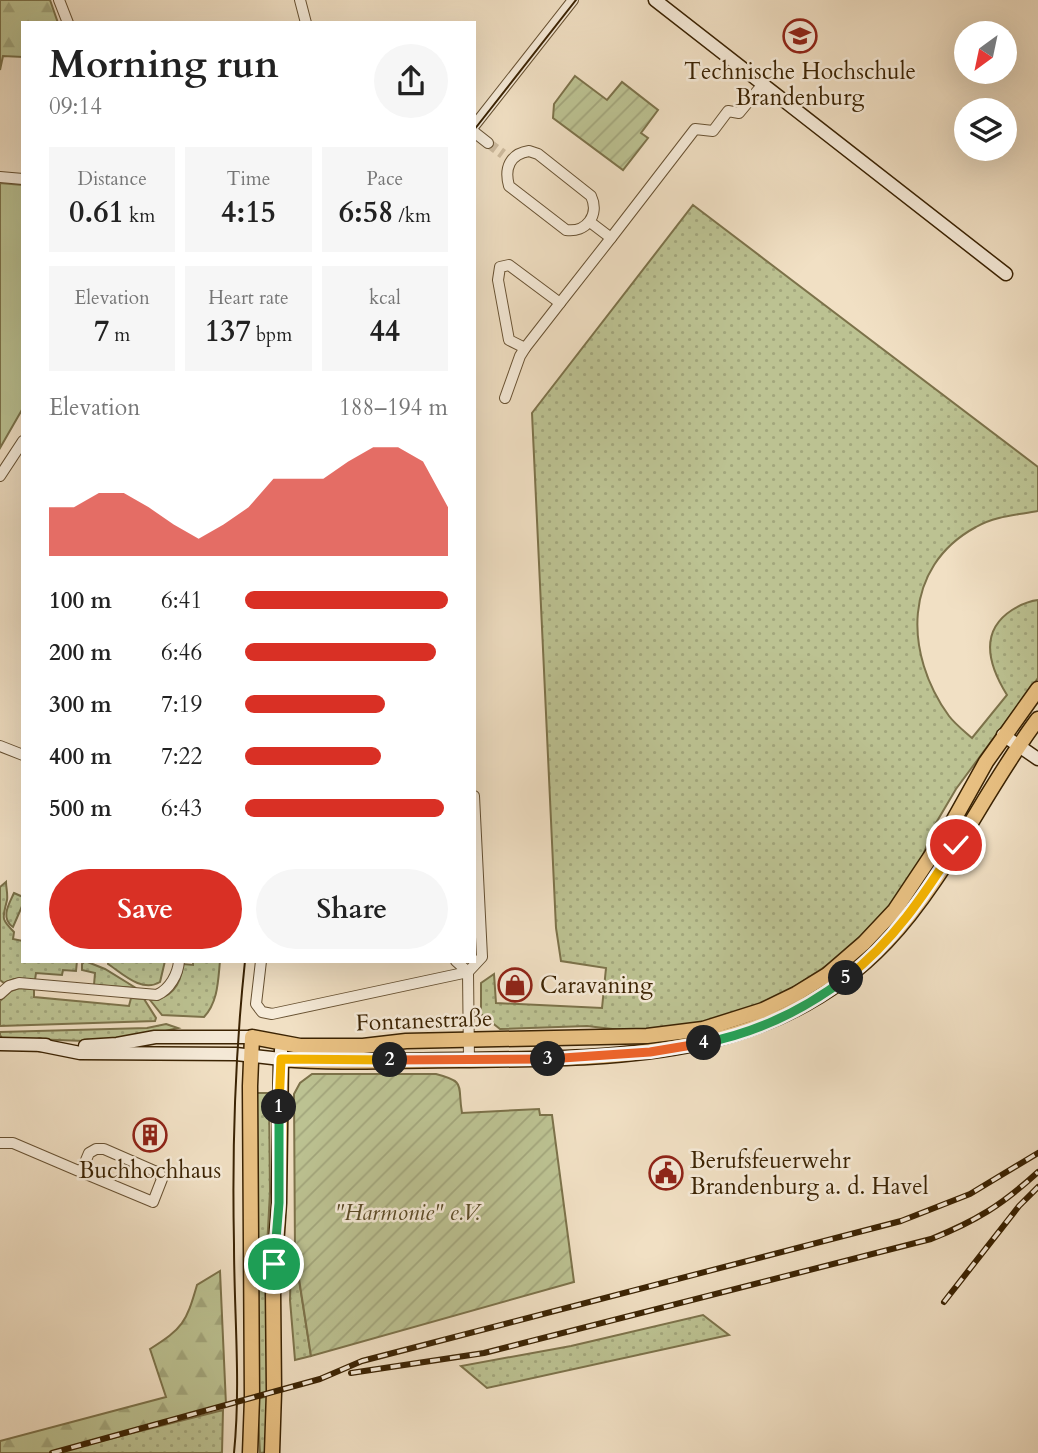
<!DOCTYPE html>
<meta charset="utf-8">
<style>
body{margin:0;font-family:Cardo,serif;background:#f6f6f6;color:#222;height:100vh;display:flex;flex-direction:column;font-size:26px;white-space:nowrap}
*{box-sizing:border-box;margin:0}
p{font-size:23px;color:#767676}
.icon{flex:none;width:38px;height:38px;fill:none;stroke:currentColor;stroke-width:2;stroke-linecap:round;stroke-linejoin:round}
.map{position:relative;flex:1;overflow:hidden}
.details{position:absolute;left:21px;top:21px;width:455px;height:942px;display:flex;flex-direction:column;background:#fff;border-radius:0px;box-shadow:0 7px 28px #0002}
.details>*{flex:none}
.needle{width:46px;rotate:213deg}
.tools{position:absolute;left:954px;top:21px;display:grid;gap:14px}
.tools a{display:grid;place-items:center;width:63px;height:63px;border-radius:50%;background:#fff;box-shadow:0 7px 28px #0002;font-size:35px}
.pin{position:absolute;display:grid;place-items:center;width:60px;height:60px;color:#fff;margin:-30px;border:4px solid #fff;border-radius:50%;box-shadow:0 2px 7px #0007}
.km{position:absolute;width:35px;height:35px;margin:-18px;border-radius:50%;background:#222;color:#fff;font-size:19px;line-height:35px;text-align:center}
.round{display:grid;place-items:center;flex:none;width:74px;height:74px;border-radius:37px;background:#f6f6f6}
.headline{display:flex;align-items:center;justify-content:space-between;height:119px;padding:0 28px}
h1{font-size:38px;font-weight:700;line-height:52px}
.metrics{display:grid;grid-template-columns:repeat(3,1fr);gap:10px;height:119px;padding:7px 28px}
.metrics div{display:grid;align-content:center;border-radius:0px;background:#f6f6f6;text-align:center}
.metrics b{font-size:30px;font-weight:700}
.metrics small{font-size:19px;font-weight:400}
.metrics p{font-size:19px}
.chart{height:196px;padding:14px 28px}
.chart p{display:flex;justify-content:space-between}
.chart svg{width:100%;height:126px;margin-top:7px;fill:#d93025;opacity:.7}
.cta{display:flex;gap:14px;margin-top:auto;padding:14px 28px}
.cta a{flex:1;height:80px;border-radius:42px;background:#d93025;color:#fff;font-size:28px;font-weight:700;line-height:80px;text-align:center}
.cta a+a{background:#f6f6f6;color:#222}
ul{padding:0 28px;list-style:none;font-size:23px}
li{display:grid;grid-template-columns:112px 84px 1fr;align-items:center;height:52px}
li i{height:18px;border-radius:9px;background:#d93025}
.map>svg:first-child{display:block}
.grass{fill:url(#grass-dots);stroke:#7c724a;stroke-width:2}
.forest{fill:url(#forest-firs);stroke:#7c724a;stroke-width:2}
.park{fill:#bcc292;stroke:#7c724a;stroke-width:2}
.garden{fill:url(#garden-furrows);stroke:#7c724a;stroke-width:2}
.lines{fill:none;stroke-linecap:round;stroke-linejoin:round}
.street-tunnel{stroke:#cdba9d;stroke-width:10;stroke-dasharray:10 5;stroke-linecap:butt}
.street-casing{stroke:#685233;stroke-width:12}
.secondary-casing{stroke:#3b2303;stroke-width:15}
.primary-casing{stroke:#3b2303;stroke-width:17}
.street{stroke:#f6ebd9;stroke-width:10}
.secondary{stroke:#f6ebd9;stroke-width:12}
.primary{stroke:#e8c082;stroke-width:14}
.tram{stroke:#3b2303;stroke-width:2}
.rail-casing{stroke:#3b2303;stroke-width:6}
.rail{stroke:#f6ebd9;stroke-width:3.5;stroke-dasharray:10;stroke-linecap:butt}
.split-1-casing{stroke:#fff;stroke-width:14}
.split-2-casing{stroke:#fff;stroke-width:14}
.split-3-casing{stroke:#fff;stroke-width:14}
.split-4-casing{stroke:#fff;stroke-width:14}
.split-5-casing{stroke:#fff;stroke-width:14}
.split-6-casing{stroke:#fff;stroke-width:14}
.split-1{stroke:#22a559;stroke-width:9}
.split-2{stroke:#f5b400;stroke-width:9}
.split-3{stroke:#f0652b;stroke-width:9}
.split-4{stroke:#f0652b;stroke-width:9}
.split-5{stroke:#22a559;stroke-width:9}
.split-6{stroke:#f5b400;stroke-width:9}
.labels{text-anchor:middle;stroke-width:5;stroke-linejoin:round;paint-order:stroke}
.poi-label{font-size:23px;fill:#3b2303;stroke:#f6ebd9}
.street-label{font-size:23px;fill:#3b2303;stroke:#f6ebd9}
.park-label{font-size:23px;font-style:italic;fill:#5b4b27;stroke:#f6ebd9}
</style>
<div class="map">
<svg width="1038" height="1453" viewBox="0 0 1038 1453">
<defs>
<pattern id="grass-dots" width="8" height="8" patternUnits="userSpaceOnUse" patternTransform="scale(1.75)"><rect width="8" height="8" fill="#bcc292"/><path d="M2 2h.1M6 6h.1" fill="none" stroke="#a2a67c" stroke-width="1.8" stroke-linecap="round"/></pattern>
<pattern id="forest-firs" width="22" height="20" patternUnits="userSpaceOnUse" patternTransform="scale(1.75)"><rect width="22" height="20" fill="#bcc292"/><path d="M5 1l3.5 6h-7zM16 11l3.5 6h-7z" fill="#a2a67c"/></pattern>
<pattern id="garden-furrows" width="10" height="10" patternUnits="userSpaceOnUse" patternTransform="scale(1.75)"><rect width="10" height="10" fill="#bcc292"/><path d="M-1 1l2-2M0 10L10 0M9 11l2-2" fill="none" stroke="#a2a67c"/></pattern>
</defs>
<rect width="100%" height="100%" fill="#f1e0c4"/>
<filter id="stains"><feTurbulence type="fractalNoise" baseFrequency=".00286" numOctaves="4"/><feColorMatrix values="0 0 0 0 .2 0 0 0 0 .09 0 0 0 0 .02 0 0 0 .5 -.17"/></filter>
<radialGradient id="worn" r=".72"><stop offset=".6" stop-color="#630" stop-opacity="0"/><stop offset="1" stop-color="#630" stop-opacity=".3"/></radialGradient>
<g class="grass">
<path d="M693,205L1038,467V511C1017,515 995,516 976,527C902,567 904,654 949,716C955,724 964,731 972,738L1007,695C989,666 978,632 1012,610C1020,605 1028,601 1038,600V678L956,789L936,823L919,865L898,897L843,955L789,990L750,1009L717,1020L659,1030H621L587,1026L500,1029L481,1014V983L494,974L496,1003L602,1008L606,968L561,961L556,928L532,413Z"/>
<path d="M6,882C6,887 8,895 7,900C3,918 0,918 14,932L13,939L23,941V961H77L76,971L63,970L62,975L36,973L35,980L14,979L4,983L0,980V887Z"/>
<path d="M14,893L23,897V904L13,927C0,918 9,904 14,893Z"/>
<path d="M85,961L105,969L136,988L94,985L95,973L82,970V964Z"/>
<path d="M108,961H165L160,982C142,993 123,974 108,964Z"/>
<path d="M193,961H220C218,981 218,1002 204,1017L162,1015L150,1000C172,999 181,984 183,964L193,965Z"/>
<path d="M19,988L34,989V997L129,1006L131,998L144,999L156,1018L155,1021L0,1026V1001L11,991Z"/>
<path d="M166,1024L178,1028L132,1039L85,1041L2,1038L0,1035V1032L147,1028Z"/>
<path d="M255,1093H269L270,1192L266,1266L268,1392L257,1395Z"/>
<path d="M296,1261L311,1356L295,1360L290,1300L291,1262Z"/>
<path d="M703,1315L729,1335L487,1388L461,1366L571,1346Z"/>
<path d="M268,1396L266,1453H260L257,1399Z"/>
<path d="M223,1410L222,1453H54Z"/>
</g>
<g class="forest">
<path d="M0,0H50L58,23H23V57L3,56L0,70Z"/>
<path d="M220,1271L226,1405L52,1453H0V1441L166,1397L150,1349C183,1328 186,1323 197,1285Z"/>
</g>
<path class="park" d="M0,183L23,185V408L0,448Z"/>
<g class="garden">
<path d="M575,76L607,100L622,82L658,110L641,133L648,138L623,170L553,118L554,104Z"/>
<path d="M312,1074H436C467,1082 457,1085 462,1113L539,1109L540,1115H552L574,1282L311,1356L295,1253L294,1094L300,1083Z"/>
</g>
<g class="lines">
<path class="street-tunnel" d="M488,143L503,154"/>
<defs>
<g id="street">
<path d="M59,0L68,23"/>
<path d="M300,0L306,23"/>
<path d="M474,126L573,0"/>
<path d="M474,132L488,143"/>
<path d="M529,151L538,154L591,196C600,215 586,233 566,230L509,186C504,168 510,154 529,151Z"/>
<path d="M0,177L23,179"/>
<path d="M590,222L611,238L695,129L713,131L728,111L739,113L763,84"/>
<path d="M525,348L560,303"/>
<path d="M505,398L520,356L525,348L509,340L498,280L500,267L509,265L560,303L611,238"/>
<path d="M0,476L23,441"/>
<path d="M0,746L23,755"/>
<path d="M261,961L256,1004L262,1012L272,1014L468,972"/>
<path d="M456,961L468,972"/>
<path d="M0,994L9,986L19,983L157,995C170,989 178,974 179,961"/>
<path d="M469,1060L468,972L482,957L474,796"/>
<path d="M0,1143H13L81,1172"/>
<path d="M96,1149H104L159,1173L162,1179L153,1202L81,1172L89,1153Z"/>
</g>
<g id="secondary">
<path d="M655,0L1006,274"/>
<path d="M1003,735L1038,759"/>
<path d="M0,1044L46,1045"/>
<path d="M40,1045L80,1053L236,1054L281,1059V1050"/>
<path d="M85,1046L117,1044L155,1037H252"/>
</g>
<g id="primary">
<path d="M250,1453L252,1398L250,1086L252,1037L300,1046H363L406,1041L647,1036L703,1029L763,1010L796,994L827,975L864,943L895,910L947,832L986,762L1038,689"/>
<path d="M272,1453L274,1392L273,1290L279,1203L281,1059C340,1064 401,1060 461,1060C613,1058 772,1062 886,942C946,879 985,789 1038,719"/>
</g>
</defs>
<use href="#street" class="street-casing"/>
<use href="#secondary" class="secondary-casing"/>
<use href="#primary" class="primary-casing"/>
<use href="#street" class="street"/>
<use href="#secondary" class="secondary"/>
<use href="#primary" class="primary"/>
<g class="tram">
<path d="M474,130L576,0"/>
<path d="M234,1453C241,1383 234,1314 234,1244C232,1149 235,1055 245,961"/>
</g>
<defs>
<g id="rail">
<path d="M944,1302L1019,1206L1038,1187"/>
<path d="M351,1373L484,1353L931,1239C976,1221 1002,1205 1038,1172"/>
<path d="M52,1453L320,1379L362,1361L901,1221L970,1194L1038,1153"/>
</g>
</defs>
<use href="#rail" class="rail-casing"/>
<use href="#rail" class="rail"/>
</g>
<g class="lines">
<defs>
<path id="split-1" d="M274,1264L279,1203V1107"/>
<path id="split-2" d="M279,1107L281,1059L390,1060"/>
<path id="split-3" d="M390,1060L548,1059"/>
<path id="split-4" d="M548,1059L650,1052L704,1043"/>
<path id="split-5" d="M704,1043C755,1033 804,1010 846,978"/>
<path id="split-6" d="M846,978C893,942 924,895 956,845"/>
</defs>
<use href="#split-1" class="split-1-casing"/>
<use href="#split-2" class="split-2-casing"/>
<use href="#split-3" class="split-3-casing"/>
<use href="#split-4" class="split-4-casing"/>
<use href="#split-5" class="split-5-casing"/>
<use href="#split-6" class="split-6-casing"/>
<use href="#split-1" class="split-1"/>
<use href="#split-2" class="split-2"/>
<use href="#split-3" class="split-3"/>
<use href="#split-4" class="split-4"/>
<use href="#split-5" class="split-5"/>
<use href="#split-6" class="split-6"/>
</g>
<defs>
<symbol id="university-ring" viewBox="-11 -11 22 22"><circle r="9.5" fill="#f6ebd9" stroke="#8f2418" stroke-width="1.5"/><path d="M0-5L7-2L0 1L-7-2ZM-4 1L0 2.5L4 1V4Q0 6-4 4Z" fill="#8f2418"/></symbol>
<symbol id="shop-ring" viewBox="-11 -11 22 22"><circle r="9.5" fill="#f6ebd9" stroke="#8f2418" stroke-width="1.5"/><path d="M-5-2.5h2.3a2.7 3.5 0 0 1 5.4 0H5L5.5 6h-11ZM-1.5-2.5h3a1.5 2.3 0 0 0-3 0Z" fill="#8f2418"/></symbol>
<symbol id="building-ring" viewBox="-11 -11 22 22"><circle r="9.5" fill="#f6ebd9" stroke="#8f2418" stroke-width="1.5"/><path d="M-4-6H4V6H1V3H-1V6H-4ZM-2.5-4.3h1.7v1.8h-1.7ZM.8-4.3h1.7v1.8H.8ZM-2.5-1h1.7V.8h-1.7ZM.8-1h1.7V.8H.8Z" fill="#8f2418"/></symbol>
<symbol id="civic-ring" viewBox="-11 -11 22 22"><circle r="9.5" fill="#f6ebd9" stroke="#8f2418" stroke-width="1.5"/><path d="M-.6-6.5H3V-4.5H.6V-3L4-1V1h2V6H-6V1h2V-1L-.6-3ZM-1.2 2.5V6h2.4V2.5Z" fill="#8f2418"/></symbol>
</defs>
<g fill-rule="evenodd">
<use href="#university-ring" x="781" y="17" width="38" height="38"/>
<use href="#shop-ring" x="496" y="966" width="38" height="38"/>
<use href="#building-ring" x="131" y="1116" width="38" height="38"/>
<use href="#civic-ring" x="647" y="1154" width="38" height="38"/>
</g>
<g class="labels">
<g class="poi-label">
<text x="800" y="79">Technische Hochschule<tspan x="800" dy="26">Brandenburg</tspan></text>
<text x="540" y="993" text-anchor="start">Caravaning</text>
<text x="690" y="1168" text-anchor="start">Berufsfeuerwehr<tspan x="690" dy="26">Brandenburg a. d. Havel</tspan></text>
<text x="150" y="1178">Buchhochhaus</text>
</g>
<g class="street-label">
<text transform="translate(424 1020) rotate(-2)" y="8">Fontanestraße</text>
</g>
<g class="park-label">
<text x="407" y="1220">"Harmonie" e.V.</text>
</g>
</g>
<rect width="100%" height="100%" filter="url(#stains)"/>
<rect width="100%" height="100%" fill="url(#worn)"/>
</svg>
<div class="tools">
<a><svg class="needle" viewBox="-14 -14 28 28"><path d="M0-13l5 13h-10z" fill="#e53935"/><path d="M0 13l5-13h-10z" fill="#767676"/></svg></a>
<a><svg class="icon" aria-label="layers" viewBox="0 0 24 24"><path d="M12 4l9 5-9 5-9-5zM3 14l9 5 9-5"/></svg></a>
</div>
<div class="pin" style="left:274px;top:1264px;background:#1e9e55"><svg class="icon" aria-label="arrive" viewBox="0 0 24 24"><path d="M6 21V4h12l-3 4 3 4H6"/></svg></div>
<div class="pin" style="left:956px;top:845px;background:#d93025"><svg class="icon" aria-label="check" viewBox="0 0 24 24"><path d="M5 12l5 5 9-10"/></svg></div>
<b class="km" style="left:279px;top:1107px">1</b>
<b class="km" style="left:390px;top:1060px">2</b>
<b class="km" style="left:548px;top:1059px">3</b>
<b class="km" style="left:704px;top:1043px">4</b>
<b class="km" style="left:846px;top:978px">5</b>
<section class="details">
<div class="headline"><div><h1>Morning run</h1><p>09:14</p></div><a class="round"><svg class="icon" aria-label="share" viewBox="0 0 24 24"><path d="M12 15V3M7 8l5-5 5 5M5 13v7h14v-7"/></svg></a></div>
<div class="metrics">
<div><p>Distance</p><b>0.61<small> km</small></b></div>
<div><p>Time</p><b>4:15</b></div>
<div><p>Pace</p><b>6:58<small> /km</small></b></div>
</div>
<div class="metrics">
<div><p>Elevation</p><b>7<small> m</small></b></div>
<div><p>Heart rate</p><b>137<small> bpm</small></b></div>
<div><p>kcal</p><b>44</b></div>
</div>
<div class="chart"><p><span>Elevation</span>188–194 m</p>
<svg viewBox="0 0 160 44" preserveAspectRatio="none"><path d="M0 44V27L10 27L20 22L30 22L40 27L50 33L60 38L70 33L80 27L90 17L100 17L110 17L120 11L130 6L140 6L150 11L160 27V44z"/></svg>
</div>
<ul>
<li><b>100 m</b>6:41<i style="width:100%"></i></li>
<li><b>200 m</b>6:46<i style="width:94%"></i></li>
<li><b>300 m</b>7:19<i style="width:69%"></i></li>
<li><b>400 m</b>7:22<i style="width:67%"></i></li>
<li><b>500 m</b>6:43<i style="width:98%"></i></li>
</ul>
<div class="cta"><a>Save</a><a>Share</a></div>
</section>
</div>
